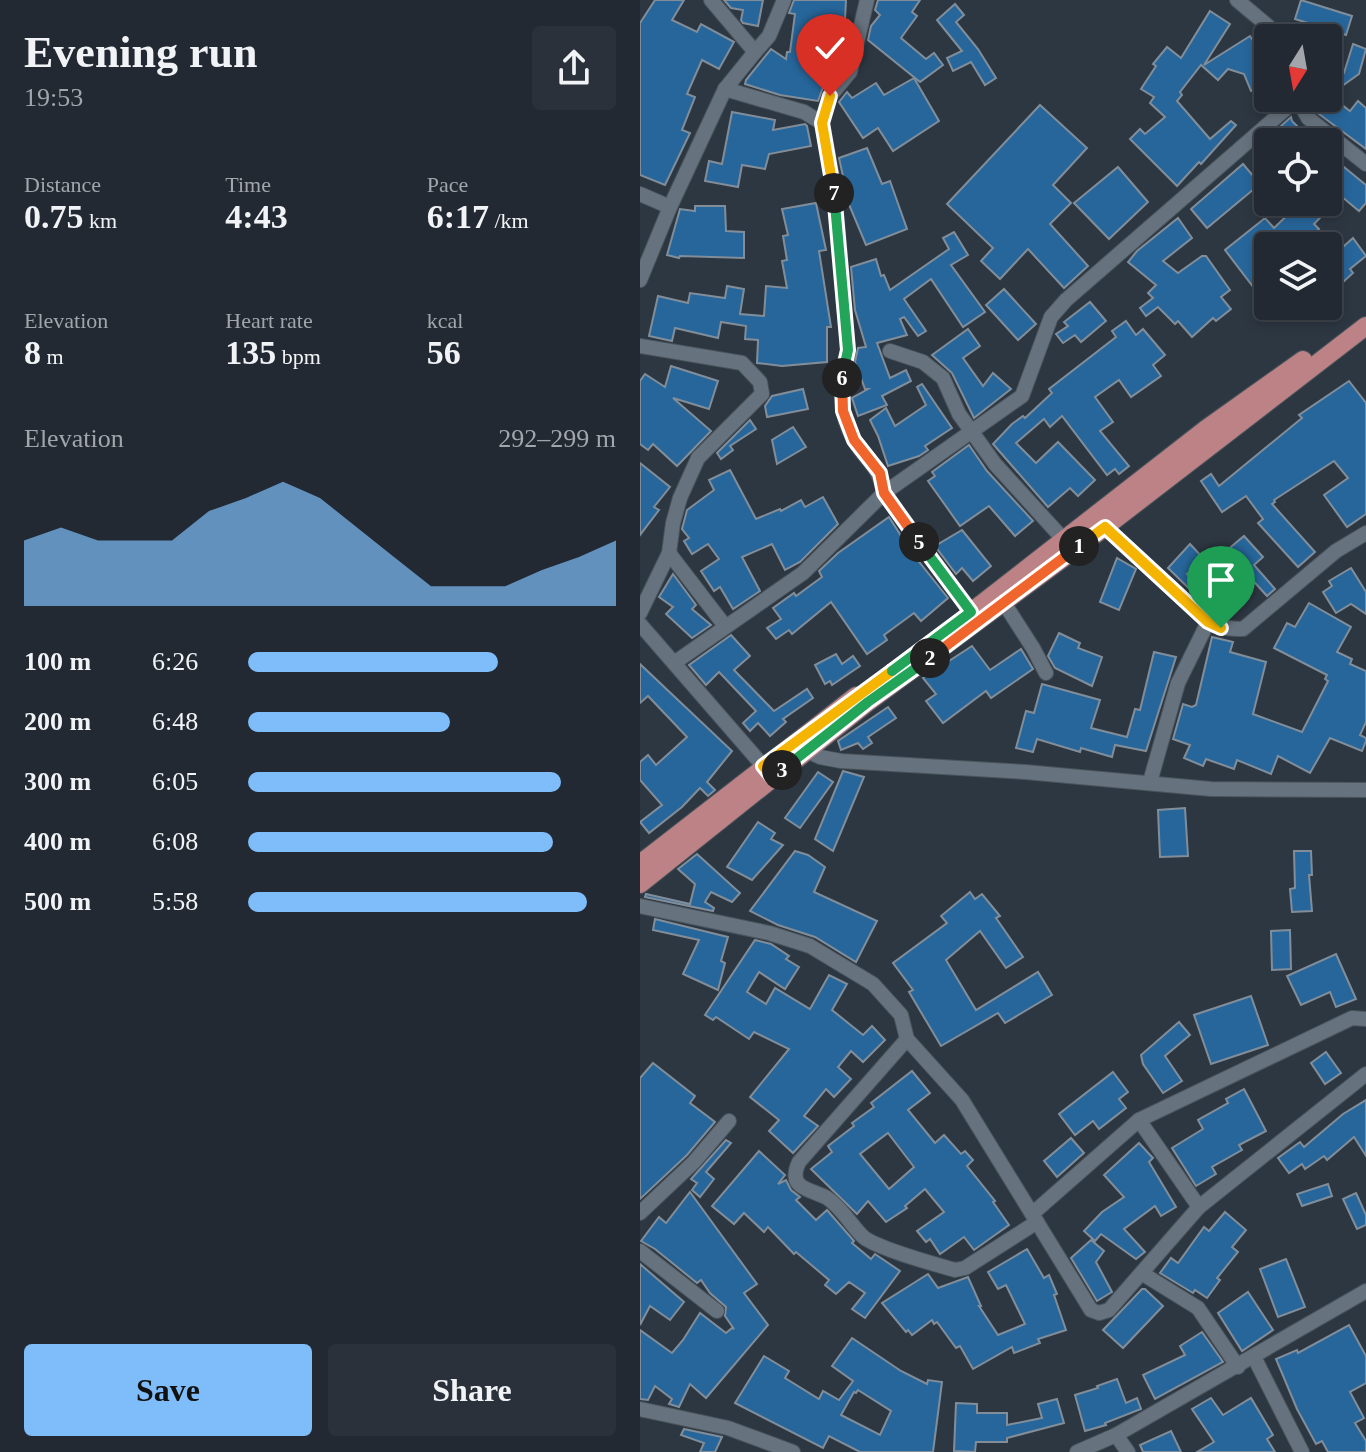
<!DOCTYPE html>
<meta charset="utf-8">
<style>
body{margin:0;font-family:Georgia,serif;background:#2a313a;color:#f1f3f6;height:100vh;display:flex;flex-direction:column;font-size:30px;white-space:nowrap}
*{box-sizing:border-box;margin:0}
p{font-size:26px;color:#a2a6ac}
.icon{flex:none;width:44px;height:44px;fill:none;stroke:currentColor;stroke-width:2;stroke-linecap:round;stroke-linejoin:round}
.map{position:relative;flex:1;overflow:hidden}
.side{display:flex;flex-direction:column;background:#222932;width:640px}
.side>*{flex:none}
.needle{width:52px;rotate:191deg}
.controls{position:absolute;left:614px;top:24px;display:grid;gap:16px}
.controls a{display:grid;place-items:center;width:88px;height:88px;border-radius:8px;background:#222932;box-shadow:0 4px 12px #0003,0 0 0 2px #3f454d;font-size:40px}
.pin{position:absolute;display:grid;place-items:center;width:68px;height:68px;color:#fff;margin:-82px -34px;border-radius:50% 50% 50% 0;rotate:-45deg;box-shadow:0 0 8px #0007}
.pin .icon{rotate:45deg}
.km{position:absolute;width:40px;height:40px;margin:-20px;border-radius:50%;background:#222;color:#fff;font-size:22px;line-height:40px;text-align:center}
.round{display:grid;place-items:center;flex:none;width:84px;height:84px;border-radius:8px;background:#2a313a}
.summary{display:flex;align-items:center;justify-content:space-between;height:136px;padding:0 24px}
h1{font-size:44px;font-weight:700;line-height:60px}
.metrics{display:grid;grid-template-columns:repeat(3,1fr);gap:12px;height:136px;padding:8px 24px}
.metrics div{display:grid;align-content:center}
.metrics b{font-size:34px;font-weight:700}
.metrics small{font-size:22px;font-weight:400}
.metrics p{font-size:22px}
.chart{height:224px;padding:16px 24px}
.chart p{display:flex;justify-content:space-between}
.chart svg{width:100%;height:144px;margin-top:8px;fill:#7fbdfa;opacity:.7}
.button{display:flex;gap:16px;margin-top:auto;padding:16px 24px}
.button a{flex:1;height:92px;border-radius:8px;background:#7fbdfa;color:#111;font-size:32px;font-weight:700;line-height:92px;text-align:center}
.button a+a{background:#2a313a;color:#f1f3f6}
ul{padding:0 24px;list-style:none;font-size:26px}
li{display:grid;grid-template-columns:128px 96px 1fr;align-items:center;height:60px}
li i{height:20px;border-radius:10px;background:#7fbdfa}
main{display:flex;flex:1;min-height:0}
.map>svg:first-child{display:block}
.building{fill:#27669b;stroke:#818e9a;stroke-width:2;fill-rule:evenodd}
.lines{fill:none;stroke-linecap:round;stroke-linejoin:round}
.minor-casing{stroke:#4a545c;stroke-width:16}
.major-casing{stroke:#4a545c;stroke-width:20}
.minor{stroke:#66727e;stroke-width:14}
.major{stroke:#bc8285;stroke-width:18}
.split-1-casing{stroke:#fff;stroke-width:16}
.split-2-casing{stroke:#fff;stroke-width:16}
.split-3-casing{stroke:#fff;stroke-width:16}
.split-4-casing{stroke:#fff;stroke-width:16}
.split-5-casing{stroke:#fff;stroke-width:16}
.split-6-casing{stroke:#fff;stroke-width:16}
.split-7-casing{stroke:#fff;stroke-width:16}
.split-8-casing{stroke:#fff;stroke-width:16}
.split-1{stroke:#f5b400;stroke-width:10}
.split-2{stroke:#f0652b;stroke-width:10}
.split-3{stroke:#22a559;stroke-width:10}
.split-4{stroke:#f5b400;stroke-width:10}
.split-5{stroke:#22a559;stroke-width:10}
.split-6{stroke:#f0652b;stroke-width:10}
.split-7{stroke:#22a559;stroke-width:10}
.split-8{stroke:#f5b400;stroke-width:10}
</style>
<main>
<section class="side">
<div class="summary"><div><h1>Evening run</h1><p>19:53</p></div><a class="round"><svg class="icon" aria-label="share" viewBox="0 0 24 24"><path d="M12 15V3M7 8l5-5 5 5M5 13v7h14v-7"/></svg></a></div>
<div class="metrics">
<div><p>Distance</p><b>0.75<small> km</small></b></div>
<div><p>Time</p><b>4:43</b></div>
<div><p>Pace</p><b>6:17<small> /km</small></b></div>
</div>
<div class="metrics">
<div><p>Elevation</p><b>8<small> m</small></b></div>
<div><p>Heart rate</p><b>135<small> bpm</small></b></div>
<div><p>kcal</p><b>56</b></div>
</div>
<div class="chart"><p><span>Elevation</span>292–299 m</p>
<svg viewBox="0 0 160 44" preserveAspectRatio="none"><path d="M0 44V24L10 20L20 24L30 24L40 24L50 15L60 11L70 6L80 11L90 20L100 29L110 38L120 38L130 38L140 33L150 29L160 24V44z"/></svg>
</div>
<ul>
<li><b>100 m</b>6:26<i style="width:68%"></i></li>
<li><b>200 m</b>6:48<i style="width:55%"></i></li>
<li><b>300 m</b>6:05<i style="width:85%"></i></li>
<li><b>400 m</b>6:08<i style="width:83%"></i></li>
<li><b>500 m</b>5:58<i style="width:92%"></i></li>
</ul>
<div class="button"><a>Save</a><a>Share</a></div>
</section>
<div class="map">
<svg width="726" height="1452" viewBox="0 0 726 1452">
<rect width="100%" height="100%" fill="#2d3742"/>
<g class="building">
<path d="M15,0H44L32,20L57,32L61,24L94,42L79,69L62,60L47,94L55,97L42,130L50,133L25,185L0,175V23Z"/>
<path d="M84,0H123L118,26L103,23L101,20L103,10L91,8Z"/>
<path d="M154,0H206L205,20H208L205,45L194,44V48L190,47L185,82L178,101L140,95L105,84L106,80L131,49L146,59L147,52H150L155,14L149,13Z"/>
<path d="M238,0H280L272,12L277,16L261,38L286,59L294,53L303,65L280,82L228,40L231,26L240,15L235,10Z"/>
<path d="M661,0L712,16L706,35L655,19Z"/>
<path d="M315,4L324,15L316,22L338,49L356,78L345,85L331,62L313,71L307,58L322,51L297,20Z"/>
<path d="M570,11L590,24L564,65L610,36L628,64V84L611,91L604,74L588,69L578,80L561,65L540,92L542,95L537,101L570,139L591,121L596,125L561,164L559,162L537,186L490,139L500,129L505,134L525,117L510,103L514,97L501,89L516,66L513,64L527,47L541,58Z"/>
<path d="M713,44L726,49L719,74L688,96V66L704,73Z"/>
<path d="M274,78L299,121L253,151L238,128L223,138L199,102L207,92L212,98L236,83L244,95Z"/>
<path d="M674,98H693L710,111L718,101L726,108V149L679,114L682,110Z"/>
<path d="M400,105L447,148L413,185L431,203L410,224L448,266L424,288L388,249L360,279L341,261L353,248L307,204Z"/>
<path d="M92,112L135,120L133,130L165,124L167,126L171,146L129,154L125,169L102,165L98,187L65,181L69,161L82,164Z"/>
<path d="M651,117L652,121L673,142H635L646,131L641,126Z"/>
<path d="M227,148L242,184L250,181L267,229L226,245L205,195H207L199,158Z"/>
<path d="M688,154L726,185V203L719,211L701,196L674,224L679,229L661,246H628V281L617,292L585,250L625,218L634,228L661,202H688Z"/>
<path d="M603,164L620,184L567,228L551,209Z"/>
<path d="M478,167L508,202L469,239L434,203Z"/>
<path d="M176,203L186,250L179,251L191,327H187V362L142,366L117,363L118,340L105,339L106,326L81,322L78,338L35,328L32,341L9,336L18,296L48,303L50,293L85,298L87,286L104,289L100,314L124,316L126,286L147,288L142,261L147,260L143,236L148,235L142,209Z"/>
<path d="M55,206H85L86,231L104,232V258L40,256L39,258L27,255L40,209L55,211Z"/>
<path d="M538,218L552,238L523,261L538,273L562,256H566L590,290L581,297L591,309L576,321L573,318L552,337L538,321L535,324L518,307L506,316L500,308L513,298L508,293L516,285L488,262L497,251Z"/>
<path d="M314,232L328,255L311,265L345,312L323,327L291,279L264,299L286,331L278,336L264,317L260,319L267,335L237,343L250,378L266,370L271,381L242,396L247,405L218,416L212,398L228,389H225L215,362L218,348L226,347L215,310L211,267L236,259L241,276L244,275L250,290L309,249L303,238Z"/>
<path d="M713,238L726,256L710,269L713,273L688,296V256L693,251L695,254Z"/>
<path d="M364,289L396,324L378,340L346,305Z"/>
<path d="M450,302L466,321L441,342L435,335L423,343L416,334L428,326L424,322Z"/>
<path d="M486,321L496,335L503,329L525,355L513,365L521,376L491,397L479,380L455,397L473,422L460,431L489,466L479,474L475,469L467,475L422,416L410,427L404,419L376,443L396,463L418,442L455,480L438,496L430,488L408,507L353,444L372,424L383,416L385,418L412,393L409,389L476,337L472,331Z"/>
<path d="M328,329L340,346L323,358L343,386L353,373L371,389L334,418L312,373L292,355Z"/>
<path d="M31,366L78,381L69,409L33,398L71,431L37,466L13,444L8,450L0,444V381L5,374L25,387Z"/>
<path d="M709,381L726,403V514L707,527L684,495L708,478L694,461L634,500L635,502L632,504L675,552L658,567L618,523L623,519L606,496L582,512L561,481L571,474L579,486L662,418L659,415Z"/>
<path d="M282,384L312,428L285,446L288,450L279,456L248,466L238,436L230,420L246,408L255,426L286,405L277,387Z"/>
<path d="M163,389L168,409L127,417L125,406L132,396Z"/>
<path d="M110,420L116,429L90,446L93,450L81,459L77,453Z"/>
<path d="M153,427L166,447L137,464L132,440Z"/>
<path d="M329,445L347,471L393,521L375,536L349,506L320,526L288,481L295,476L292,472Z"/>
<path d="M0,463L30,487L14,507L19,510L0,535Z"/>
<path d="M90,470L116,519L140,509L141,511L161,500L165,507L183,497L198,524L160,562L145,570L132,544L102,557L120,591L93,609L80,587L74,591L61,571L79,559L68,544L52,554L44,541L49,538L42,529L47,510L74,490L69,480Z"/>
<path d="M249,517L272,553L308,598L281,621L274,613L244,635L247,640L227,654L191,602L152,634L149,630L136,639L127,628L141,619L133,608L154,593L156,596L182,577L179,571L198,553Z"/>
<path d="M322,530L351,566L333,581L322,568L316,574L295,546Z"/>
<path d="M604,536L623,557L614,565L635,589L627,596L586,551Z"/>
<path d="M550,544L564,559L547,574L573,599L567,606L528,568Z"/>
<path d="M477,558L496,569L479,610L460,602Z"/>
<path d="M711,568L726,592V614L711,604L696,613L683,592L692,586L689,581Z"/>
<path d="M33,574L56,605L52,609L71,625L52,638L26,614L33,607L19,597Z"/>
<path d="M669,603L711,627L697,652L712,659L710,664L726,671V722L720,735L726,738V741L722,751L690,738L670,773L638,756L631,774L597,760L594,769L566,759L563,766L544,758L550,745L533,739L543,704L552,707L556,705L572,637L593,642L590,652L626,662L613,714L662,732L688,681L685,679L687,675L634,648L647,623L655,627Z"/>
<path d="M419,633L440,643L438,648L462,657L452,686L415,668L408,656Z"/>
<path d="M91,635L110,656L94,670L134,711L167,689L173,698L143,719L146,722L130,736L118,723L110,731L103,723L116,711L79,672L66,685L49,665Z"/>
<path d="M332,646L350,670L381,649L393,669L351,698L346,691L303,723L286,701L296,694L283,678Z"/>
<path d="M514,652L536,657L506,751L475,745L472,757L441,748L440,752L397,739L393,752L376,748L386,711L394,713L402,684L460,700L451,728L487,737L495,709L500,710Z"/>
<path d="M196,654L202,664L213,656L220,666L192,685L190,681L185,684L175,665Z"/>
<path d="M0,664L92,751L67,782L75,790L68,796L60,788L42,807L9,833L0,822L22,805L0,780V762L8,755L16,765L47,737L8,696L0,703Z"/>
<path d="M248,707L256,718L228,737L232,743L223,749L218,743L201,750L198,741Z"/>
<path d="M203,771L224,777L193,851L175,839Z"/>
<path d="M178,772L193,782L160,828L145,818Z"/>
<path d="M545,808L548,856L520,857L518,810Z"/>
<path d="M118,822L135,833L131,839L143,845L112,880L87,867Z"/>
<path d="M155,851L168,855L185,867L174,892L237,921L216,962L175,937L138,925L110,911Z"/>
<path d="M654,851H671L672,875H669L672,911L652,912L650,889L655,888Z"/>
<path d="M57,854L100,893L92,902L71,892L65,902L74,908L73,911L5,897L6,894L50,904L55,884L38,869Z"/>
<path d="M330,892L335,899L342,894L360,916L356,918L383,957L366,968L340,931L306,960L336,1010L398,972L412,995L365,1023L358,1013L301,1046L269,992L273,990L253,963L307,923L301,916Z"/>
<path d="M15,919L88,937L81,961L85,963L78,990L43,974L59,940L13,930Z"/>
<path d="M650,930L651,969L632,970L631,931Z"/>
<path d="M115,940L131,944L149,956L146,959L159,967L145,989L119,972L107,992L126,1004L135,988L170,1009L189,975L207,984L192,1010L223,1035L232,1026L245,1040L223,1062L211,1051L198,1067L211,1079L194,1097L186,1089L164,1116L178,1126L153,1153L129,1131L139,1120L110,1097L149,1049L114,1032L109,1039L76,1017L73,1020L65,1015Z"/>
<path d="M696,954L716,999L696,1007L690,992L661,1005L647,976Z"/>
<path d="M611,996L628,1045L571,1064L554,1015Z"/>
<path d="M539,1022L550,1035L525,1056L542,1081L523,1093L503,1064L501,1055Z"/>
<path d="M686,1052L701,1073L685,1084L671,1063Z"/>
<path d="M13,1063L55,1096L50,1103L75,1122L47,1155L0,1199V1078Z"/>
<path d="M272,1071L290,1093L268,1110L295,1143L304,1135L321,1154L325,1151L333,1160L327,1166L355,1201L353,1202L369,1225L334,1250L324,1237L300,1254L290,1239L286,1242L277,1231L304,1212L285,1189L265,1206L267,1208L246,1222L228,1201L217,1214L171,1169L192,1152L188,1146L214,1126L212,1123L234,1107L231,1103ZM248,1133L274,1167L249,1189L220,1154Z"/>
<path d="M473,1072L488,1092L479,1099L486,1108L459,1129L453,1121L435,1135L419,1114Z"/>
<path d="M604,1089L626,1131L599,1145L602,1150L572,1167L576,1174L556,1186L532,1148L563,1129L558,1120L588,1103L586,1099Z"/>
<path d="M726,1100V1156L714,1137L687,1160L684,1156L665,1169L662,1164L649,1173L638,1158L660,1142L664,1147L703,1114Z"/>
<path d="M431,1138L444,1153L417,1177L404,1161Z"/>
<path d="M86,1140L91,1143L66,1172L74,1179L60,1197L52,1190L57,1183L51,1179Z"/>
<path d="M499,1143L513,1158L509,1162L536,1207L521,1216L515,1206L484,1229L505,1252L496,1259L461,1234L455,1241L444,1231L462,1212L484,1197L464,1175Z"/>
<path d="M119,1151L145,1175L138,1184L146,1180L151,1190L160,1197L156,1200L176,1220L187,1210L214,1241L212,1243L231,1259L235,1254L260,1271L225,1318L212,1309L225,1293L209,1282L196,1294L185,1285L189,1280L156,1252L154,1254L128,1227L124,1232L104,1213L94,1224L72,1206Z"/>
<path d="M688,1184L692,1196L662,1206L657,1194Z"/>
<path d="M50,1192L117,1284L104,1293L128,1325L66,1398L50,1384L39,1407L29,1404L32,1399L15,1386L8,1400L0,1399V1330L32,1353L43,1340L60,1313L86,1333L92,1328L94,1329L85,1316L86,1307L70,1293L61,1280L57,1283L15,1249L1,1241L19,1217L26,1223Z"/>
<path d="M716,1193L726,1215V1225L717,1229L703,1199Z"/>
<path d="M585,1212L606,1230L592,1247L598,1252L577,1278L580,1280L567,1298L555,1290L553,1293L520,1273L531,1258L538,1263L564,1227L569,1231Z"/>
<path d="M451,1240L464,1251L456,1262L472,1292L457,1301L431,1258Z"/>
<path d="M387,1249L404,1278L409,1275L417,1294L414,1295L426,1330L398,1339L400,1343L374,1353L372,1347L333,1369L320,1346L316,1348L297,1322L294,1324L292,1320L272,1335L268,1330L266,1332L242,1303L288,1274L298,1288L328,1277L341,1306H339L358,1335L385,1324L366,1285L358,1289L348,1272Z"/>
<path d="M646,1259L665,1307L638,1317L620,1269Z"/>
<path d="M0,1264L44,1302L30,1320L10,1306L0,1325Z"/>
<path d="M502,1289H505L523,1306L483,1348L463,1330Z"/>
<path d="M608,1292L633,1330L602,1351L578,1313Z"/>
<path d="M709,1325L726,1356V1383L710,1392L724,1418L715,1423L726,1441V1452H688L682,1441L676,1444L657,1409L636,1359L657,1350L658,1353Z"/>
<path d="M562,1332L583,1362L515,1399L503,1375L545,1355L540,1346Z"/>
<path d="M212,1338L261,1371L287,1384L288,1380L302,1382L293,1452H220L189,1436L183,1448L95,1403L124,1356L149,1371L145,1378L179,1399L183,1391L199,1400L213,1381L192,1366ZM218,1390L251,1411L240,1435L201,1415L214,1392L216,1393Z"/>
<path d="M477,1379L486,1403L497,1398L501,1409L465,1423L466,1425L445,1431L435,1395L458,1388L457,1386Z"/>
<path d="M571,1398L583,1415L611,1398L633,1435L627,1439L635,1452H557L574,1442L552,1409Z"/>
<path d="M417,1399L424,1423L367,1438V1442H336L335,1452L314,1451L316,1403L337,1404V1413H367V1425L402,1418L398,1404Z"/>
<path d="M44,1429L82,1437L75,1452H60L64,1443L41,1435Z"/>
<path d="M531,1431L541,1452H503L500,1445Z"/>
</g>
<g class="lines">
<defs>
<g id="minor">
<path d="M597,0L628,26L637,38"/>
<path d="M115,52L129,36L144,0"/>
<path d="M85,89L164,112L182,123L194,187L208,350C199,379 198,413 214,440C228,464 238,463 244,493L331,612"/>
<path d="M657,98L668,118L726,164"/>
<path d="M182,123L190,96L210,72L227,0"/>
<path d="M0,194L30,207"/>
<path d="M0,280L30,207L85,89L115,52L71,0"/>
<path d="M0,346L102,363L120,382L122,394L58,458L40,498L33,523L29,553L0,613"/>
<path d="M250,351L283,362L303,378L319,414L355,464L424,540"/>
<path d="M465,527L568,622C580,628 590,629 603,629L696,551L726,533"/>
<path d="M29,553L85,626"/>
<path d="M364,603L393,648L406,673"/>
<path d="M0,624L131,775"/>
<path d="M34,663L163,573L244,493L382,396L411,317L426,300L657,99"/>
<path d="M167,751L180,757L201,761L385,772L571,789L726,790"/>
<path d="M510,782L538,683L568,622"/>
<path d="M0,906L129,933L170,946L233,984L261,1015L267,1039L322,1100L451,1310L459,1313L469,1310L559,1207L726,1074"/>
<path d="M267,1039L159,1162C146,1190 172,1189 187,1198C202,1207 216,1233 226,1239C246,1251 291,1263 315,1270L325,1268L397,1222"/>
<path d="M499,1120L712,1018L726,1019"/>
<path d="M0,1213L54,1162L89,1121"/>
<path d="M392,1214L499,1120L559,1207"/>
<path d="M0,1251L77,1311"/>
<path d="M503,1274L558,1308L598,1367"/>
<path d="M614,1357L662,1452"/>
<path d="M0,1409L88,1428L153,1452"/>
<path d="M476,1435L488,1452"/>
<path d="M437,1452L476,1435L726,1291"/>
</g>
<g id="major">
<path d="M330,613L566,429L663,360"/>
<path d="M0,864L216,696"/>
<path d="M0,884L228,702L465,527L726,326"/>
</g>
</defs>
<use href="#minor" class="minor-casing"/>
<use href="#major" class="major-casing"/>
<use href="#minor" class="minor"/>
<use href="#major" class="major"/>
</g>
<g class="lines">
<defs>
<path id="split-1" d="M439,546L465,527L568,622L581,628"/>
<path id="split-2" d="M290,658L439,546"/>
<path id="split-3" d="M142,770L228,702L290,658"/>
<path id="split-4" d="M142,770L132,777L123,766L252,671"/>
<path id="split-5" d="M252,671L331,612L279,542"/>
<path id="split-6" d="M202,378L203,411L214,440L240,473L244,493L279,542"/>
<path id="split-7" d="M194,193L208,350L202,378"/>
<path id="split-8" d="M190,96L182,123L194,193"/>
</defs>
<use href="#split-1" class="split-1-casing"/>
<use href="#split-2" class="split-2-casing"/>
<use href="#split-3" class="split-3-casing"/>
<use href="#split-4" class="split-4-casing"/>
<use href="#split-5" class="split-5-casing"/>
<use href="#split-6" class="split-6-casing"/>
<use href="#split-7" class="split-7-casing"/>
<use href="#split-8" class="split-8-casing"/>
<use href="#split-1" class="split-1"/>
<use href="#split-2" class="split-2"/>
<use href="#split-3" class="split-3"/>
<use href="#split-4" class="split-4"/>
<use href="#split-5" class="split-5"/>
<use href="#split-6" class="split-6"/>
<use href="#split-7" class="split-7"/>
<use href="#split-8" class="split-8"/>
</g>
</svg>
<div class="controls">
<a><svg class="needle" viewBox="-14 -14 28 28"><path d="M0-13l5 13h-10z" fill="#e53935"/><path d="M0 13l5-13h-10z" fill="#a2a6ac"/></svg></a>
<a><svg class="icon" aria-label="locate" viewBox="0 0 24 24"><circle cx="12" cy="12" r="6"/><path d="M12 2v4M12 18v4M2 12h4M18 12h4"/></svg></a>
<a><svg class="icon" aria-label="layers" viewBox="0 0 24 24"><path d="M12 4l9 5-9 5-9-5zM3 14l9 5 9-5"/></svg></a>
</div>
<div class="pin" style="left:581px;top:628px;background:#1e9e55"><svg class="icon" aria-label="arrive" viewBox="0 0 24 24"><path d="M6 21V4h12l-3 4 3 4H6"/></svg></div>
<div class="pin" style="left:190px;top:96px;background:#d93025"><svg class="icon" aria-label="check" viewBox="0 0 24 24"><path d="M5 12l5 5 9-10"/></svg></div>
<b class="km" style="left:439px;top:546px">1</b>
<b class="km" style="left:290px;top:658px">2</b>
<b class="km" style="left:142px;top:770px">3</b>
<b class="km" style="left:279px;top:542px">5</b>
<b class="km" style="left:202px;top:378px">6</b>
<b class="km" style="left:194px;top:193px">7</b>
</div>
</main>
